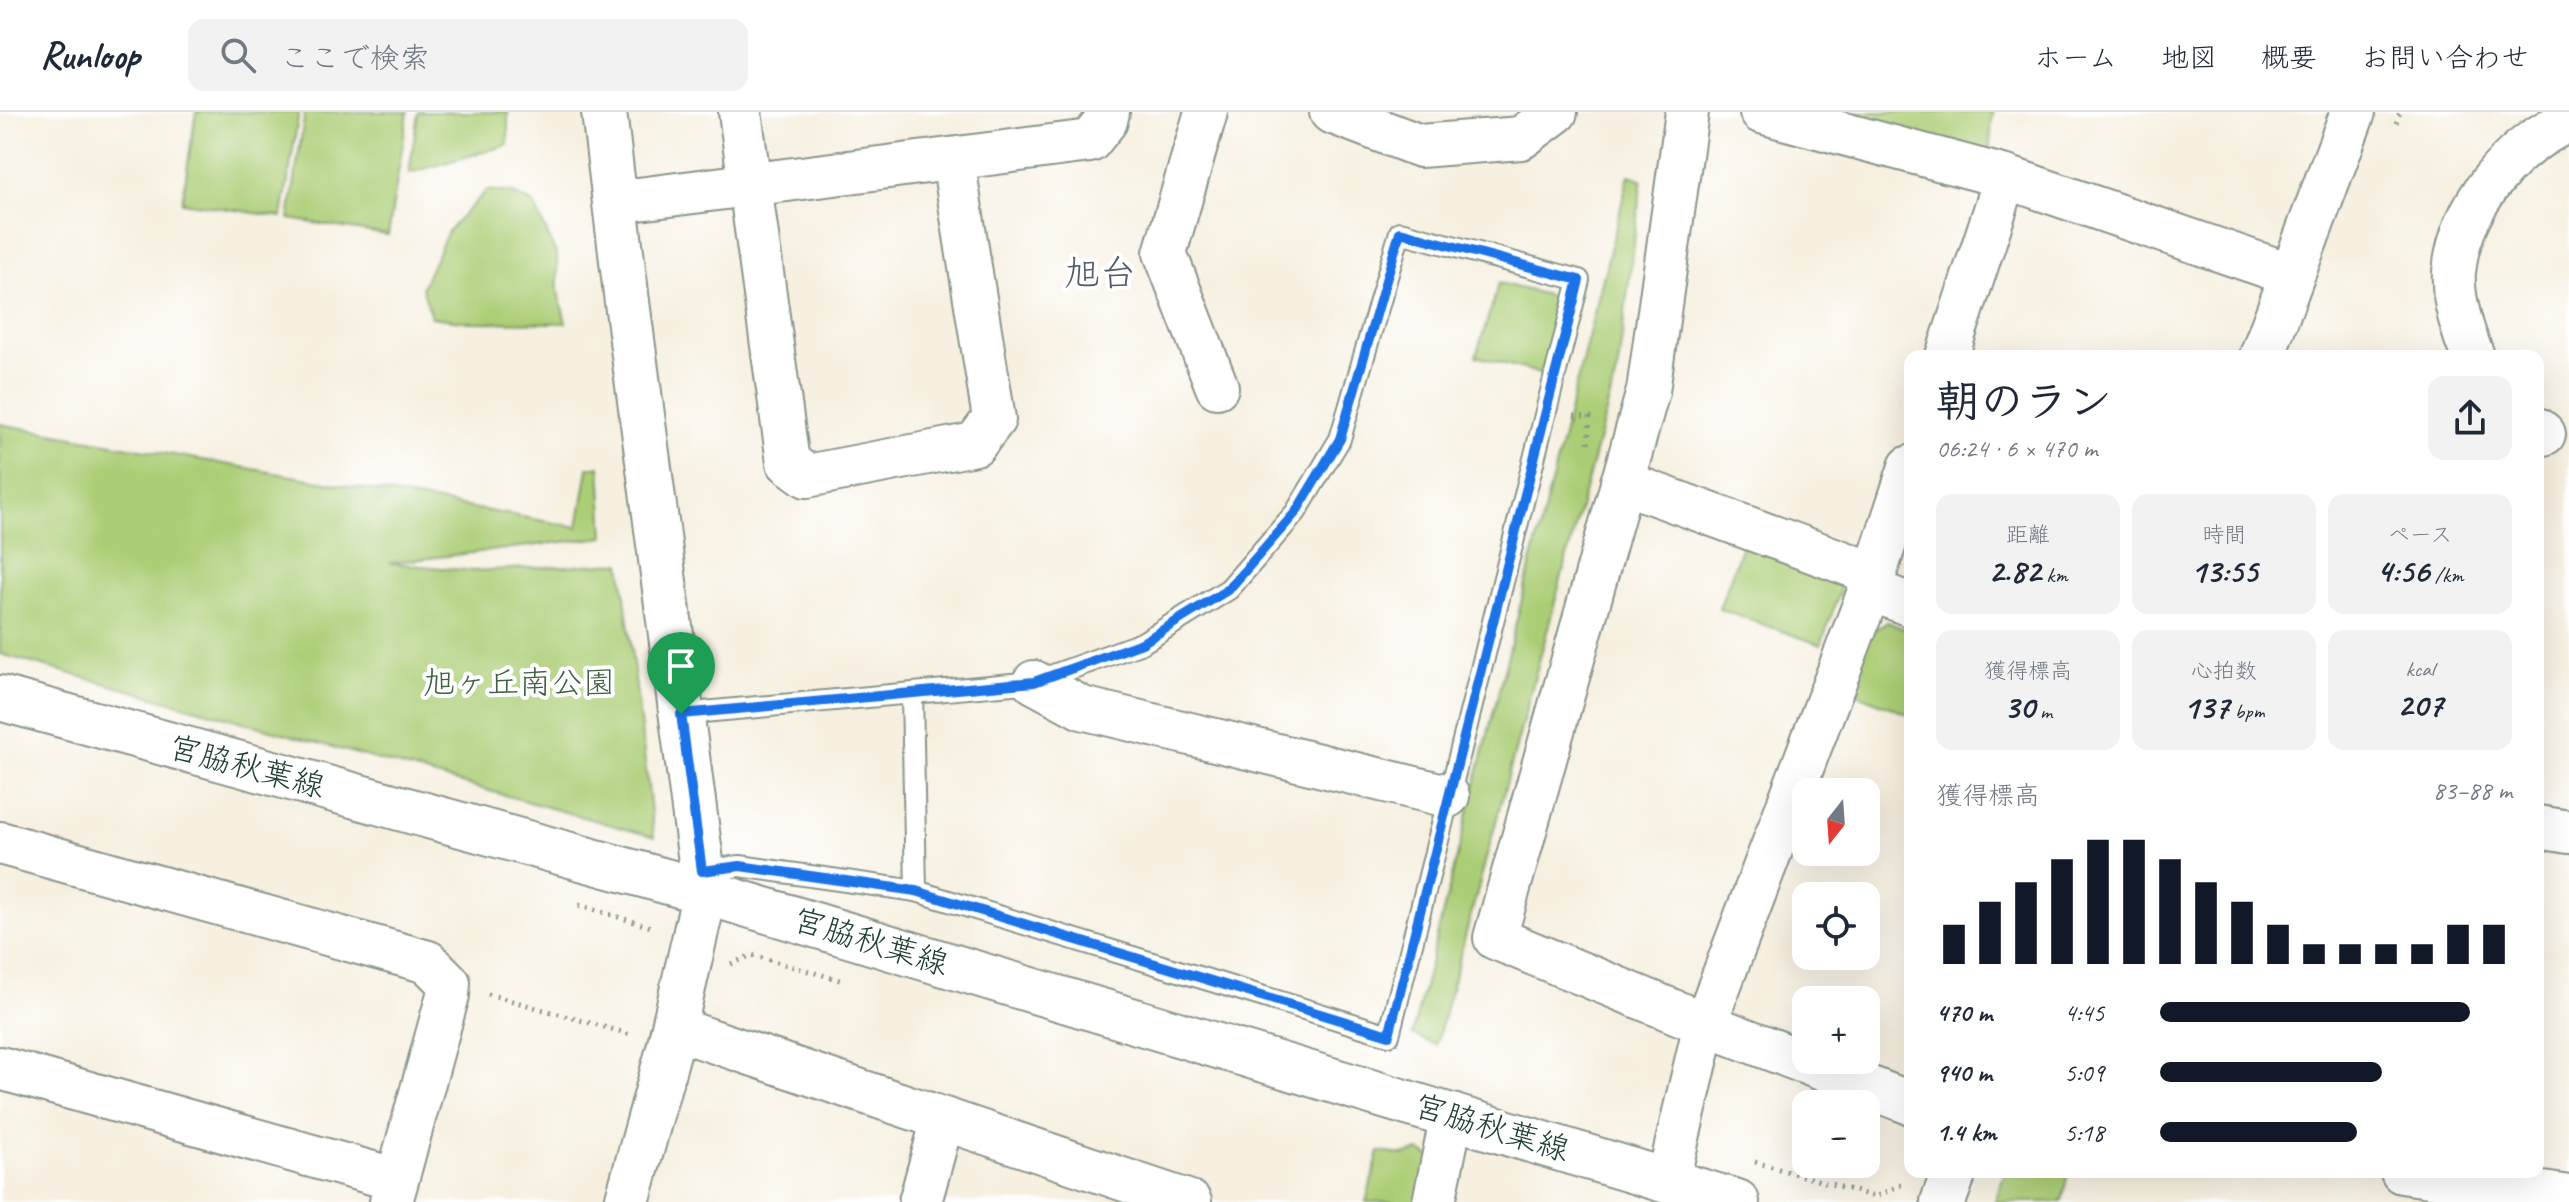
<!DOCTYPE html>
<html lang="ja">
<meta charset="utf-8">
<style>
body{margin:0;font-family:Caveat,"Klee One",sans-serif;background:#f2f2f3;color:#1f2937;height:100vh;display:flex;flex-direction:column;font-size:30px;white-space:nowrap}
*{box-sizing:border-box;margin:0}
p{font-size:26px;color:#747a83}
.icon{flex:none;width:44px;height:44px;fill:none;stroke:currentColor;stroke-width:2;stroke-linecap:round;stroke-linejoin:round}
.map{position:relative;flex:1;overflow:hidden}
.side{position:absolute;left:1904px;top:238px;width:640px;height:828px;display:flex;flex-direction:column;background:#fff;border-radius:16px;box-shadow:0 8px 32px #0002}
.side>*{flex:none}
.needle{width:52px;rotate:197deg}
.fabs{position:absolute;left:1792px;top:666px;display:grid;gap:16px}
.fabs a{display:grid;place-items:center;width:88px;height:88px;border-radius:16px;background:#fff;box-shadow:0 8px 32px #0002;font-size:40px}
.pin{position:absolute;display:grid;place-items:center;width:68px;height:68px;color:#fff;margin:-82px -34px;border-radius:50% 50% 50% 0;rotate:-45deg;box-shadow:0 0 8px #0007}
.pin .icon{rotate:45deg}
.round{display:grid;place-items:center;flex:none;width:84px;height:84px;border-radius:16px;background:#f2f2f3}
.headline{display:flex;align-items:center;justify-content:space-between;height:136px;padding:0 32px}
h1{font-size:44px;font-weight:800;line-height:60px}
.figures{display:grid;grid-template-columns:repeat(3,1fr);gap:12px;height:136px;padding:8px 32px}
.figures div{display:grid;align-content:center;border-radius:16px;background:#f2f2f3;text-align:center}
.figures b{font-size:34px;font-weight:800}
.figures small{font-size:22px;font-weight:400}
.figures p{font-size:22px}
.chart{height:224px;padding:16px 32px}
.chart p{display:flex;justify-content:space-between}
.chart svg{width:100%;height:144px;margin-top:8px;stroke:#111827;stroke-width:6}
ul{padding:0 32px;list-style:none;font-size:26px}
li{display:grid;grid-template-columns:128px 96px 1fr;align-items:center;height:60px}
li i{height:20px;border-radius:10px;background:#111827}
header{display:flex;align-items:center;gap:48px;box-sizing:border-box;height:112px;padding:0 40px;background:#fff;border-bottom:2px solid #e0e1e3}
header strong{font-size:38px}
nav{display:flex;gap:44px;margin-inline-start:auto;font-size:28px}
.search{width:560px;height:72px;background:#f2f2f3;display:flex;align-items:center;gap:20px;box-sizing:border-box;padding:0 28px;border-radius:16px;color:#747a83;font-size:30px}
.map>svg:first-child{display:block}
.green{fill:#abcd75;stroke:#658554;stroke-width:2}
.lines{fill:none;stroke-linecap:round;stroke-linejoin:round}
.service-casing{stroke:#8b968a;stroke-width:24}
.minor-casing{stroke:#8b968a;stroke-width:46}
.tertiary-casing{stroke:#8b968a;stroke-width:48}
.path{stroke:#8b968a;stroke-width:5;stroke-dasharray:2 6;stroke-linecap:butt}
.service{stroke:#fff;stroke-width:20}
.minor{stroke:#fff;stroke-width:42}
.tertiary{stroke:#fff;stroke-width:44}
.route-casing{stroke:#fff;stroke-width:16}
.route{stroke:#1a73e8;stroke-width:10}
.labels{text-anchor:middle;stroke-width:8;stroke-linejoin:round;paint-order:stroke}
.park-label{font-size:32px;fill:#426144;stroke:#fff}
.street-label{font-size:32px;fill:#1f3d34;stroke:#fff}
.quarter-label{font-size:36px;fill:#575e6a;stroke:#fff}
</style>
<header>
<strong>Runloop</strong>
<div class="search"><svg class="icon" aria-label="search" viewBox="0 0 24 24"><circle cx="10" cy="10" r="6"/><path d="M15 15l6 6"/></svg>ここで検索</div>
<nav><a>ホーム</a><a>地図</a><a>概要</a><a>お問い合わせ</a></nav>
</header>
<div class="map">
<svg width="2569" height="1090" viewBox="0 0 2569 1090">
<rect width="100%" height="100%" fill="#fff"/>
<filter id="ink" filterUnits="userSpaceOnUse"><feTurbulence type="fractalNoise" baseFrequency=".0125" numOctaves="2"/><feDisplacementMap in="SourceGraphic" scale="16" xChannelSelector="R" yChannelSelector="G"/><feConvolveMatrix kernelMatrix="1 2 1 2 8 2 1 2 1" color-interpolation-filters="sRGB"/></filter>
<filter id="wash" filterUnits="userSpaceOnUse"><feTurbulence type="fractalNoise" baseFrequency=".006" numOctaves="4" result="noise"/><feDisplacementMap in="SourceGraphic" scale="32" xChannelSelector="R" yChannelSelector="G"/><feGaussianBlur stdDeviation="1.8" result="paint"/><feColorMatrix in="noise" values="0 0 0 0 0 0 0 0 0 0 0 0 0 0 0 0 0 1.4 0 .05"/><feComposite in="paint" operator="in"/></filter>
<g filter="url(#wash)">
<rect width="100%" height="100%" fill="#f7f0e0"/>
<g class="green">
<path d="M196,0H299L282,105L182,90Z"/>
<path d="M305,0H408L388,123L289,107Z"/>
<path d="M418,0H508V33L409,61Z"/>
<path d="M1993,0L1989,42L1844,1V0Z"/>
<path d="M1629,63L1642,67L1618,255L1436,933L1412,923Z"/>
<path d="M487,78L512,81L534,92L557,144L558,179L566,211L470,210L431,205L422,175L448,119Z"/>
<path d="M1499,171L1563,187L1542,262L1476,244Z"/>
<path d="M0,312L578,415L588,356L600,354L604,425L389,451L474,459L621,451L654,725L0,542Z"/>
<path d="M1744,428L1845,464L1821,533L1719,497Z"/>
<path d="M1887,510L1910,519V603L1849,579L1870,519Z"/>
<path d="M1419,1039L1442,1051L1434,1090H1366L1379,1040L1404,1043Z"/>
<path d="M2005,1060H2068L2062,1090H1995Z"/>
</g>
</g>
<g filter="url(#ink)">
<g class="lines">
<defs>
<g id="service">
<path d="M681,602L1034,570L1142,531L1229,477L1296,400L1340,327L1400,120L1579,168L1389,923L916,779L912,581"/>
<path d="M702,759L740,754L916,779"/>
</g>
<g id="minor">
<path d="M740,0L788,350L807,364L975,332L994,307L953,47"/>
<path d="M1206,0L1165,141L1217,275"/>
<path d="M1331,0L1420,34L1521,26L1556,0"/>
<path d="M1687,0L1648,279L1495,826L1705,912L1910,991"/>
<path d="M1761,0L2006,65L2292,163"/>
<path d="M615,90L1090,29L1106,9L1108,0"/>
<path d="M1947,244L2006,65"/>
<path d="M2473,244C2463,222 2452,185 2454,160C2460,95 2510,34 2569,9"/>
<path d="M2538,317L2544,322"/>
<path d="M1622,370L1875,462"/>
<path d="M1870,477L1910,493"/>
<path d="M1034,570L1082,596L1448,684"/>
<path d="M2538,715L2569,720"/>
<path d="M0,731L428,850L449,871L448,883L391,1090"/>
<path d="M674,916L1190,1090"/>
<path d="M0,956L397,1068"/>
<path d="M2402,1060L2569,1085"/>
<path d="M1668,1068L1705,912L1870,477L1910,355"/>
<path d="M920,1090L943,1007"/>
<path d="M1434,1090L1452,1003"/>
</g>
<g id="tertiary">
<path d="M604,0L627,190L705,780L669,937L627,1090"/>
<path d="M2262,244L2353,0"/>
<path d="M0,586L705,780L1737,1090"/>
<path d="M1943,1090L1954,1060"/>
</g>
</defs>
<use href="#service" class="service-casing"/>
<use href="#minor" class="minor-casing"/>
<use href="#tertiary" class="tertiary-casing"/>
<g class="path">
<path d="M2396,11L2400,0"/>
<path d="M1574,304L1590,305L1588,331"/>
<path d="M579,793L654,816"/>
<path d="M731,852L752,843L843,869"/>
<path d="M488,882L629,922"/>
<path d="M1755,1050L1875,1085L1905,1071"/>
</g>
<use href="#service" class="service"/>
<use href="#minor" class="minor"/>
<use href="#tertiary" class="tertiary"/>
</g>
</g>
<g class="lines" filter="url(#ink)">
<defs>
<path id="route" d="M1400,120L1579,168L1389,923L916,779L740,754L702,759L681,602L1034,570L1142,531L1229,477L1296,400L1340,327Z"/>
</defs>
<use href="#route" class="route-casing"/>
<use href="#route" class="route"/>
</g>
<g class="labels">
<g class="park-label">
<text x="519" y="581">旭ヶ丘南公園</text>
</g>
<g class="street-label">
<text transform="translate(247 654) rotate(15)" y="11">宮脇秋葉線</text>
<text transform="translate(871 829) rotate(17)" y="11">宮脇秋葉線</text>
<text transform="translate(1492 1015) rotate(17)" y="11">宮脇秋葉線</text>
</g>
<g class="quarter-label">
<text x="1100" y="173">旭台</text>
</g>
</g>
</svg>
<div class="fabs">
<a><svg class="needle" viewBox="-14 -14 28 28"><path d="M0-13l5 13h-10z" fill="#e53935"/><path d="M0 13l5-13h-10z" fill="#747a83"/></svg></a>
<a><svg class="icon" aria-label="locate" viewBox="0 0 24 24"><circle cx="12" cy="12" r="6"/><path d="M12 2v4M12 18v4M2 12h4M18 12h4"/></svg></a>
<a>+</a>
<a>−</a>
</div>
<div class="pin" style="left:681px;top:602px;background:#1e9e55"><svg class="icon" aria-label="arrive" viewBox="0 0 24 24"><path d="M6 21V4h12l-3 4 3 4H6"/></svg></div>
<section class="side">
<div class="headline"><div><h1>朝のラン</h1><p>06:24 · 6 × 470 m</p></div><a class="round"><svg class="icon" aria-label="share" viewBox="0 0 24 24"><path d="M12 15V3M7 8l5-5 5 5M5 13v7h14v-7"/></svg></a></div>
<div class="figures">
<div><p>距離</p><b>2.82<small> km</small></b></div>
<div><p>時間</p><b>13:55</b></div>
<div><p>ペース</p><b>4:56<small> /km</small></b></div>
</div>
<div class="figures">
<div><p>獲得標高</p><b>30<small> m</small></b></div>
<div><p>心拍数</p><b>137<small> bpm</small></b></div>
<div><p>kcal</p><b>207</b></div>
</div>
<div class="chart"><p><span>獲得標高</span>83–88 m</p>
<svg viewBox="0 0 160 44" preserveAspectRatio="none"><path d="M5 44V32M15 44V25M25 44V19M35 44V12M45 44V6M55 44V6M65 44V12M75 44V19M85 44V25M95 44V32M105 44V38M115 44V38M125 44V38M135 44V38M145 44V32M155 44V32"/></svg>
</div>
<ul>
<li><b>470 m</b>4:45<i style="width:88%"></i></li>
<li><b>940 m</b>5:09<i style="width:63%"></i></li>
<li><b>1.4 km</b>5:18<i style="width:56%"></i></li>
</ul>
</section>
</div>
